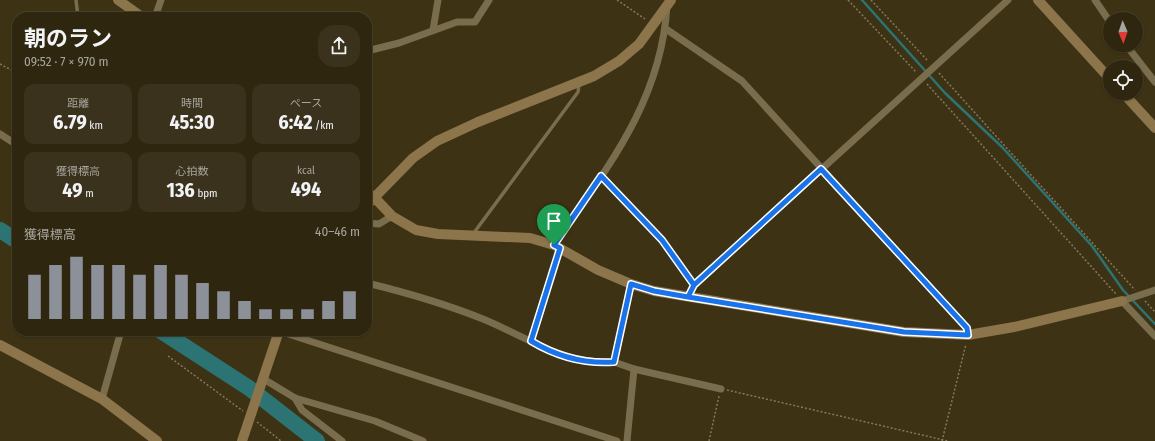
<!DOCTYPE html>
<html lang="ja">
<meta charset="utf-8">
<style>
body{margin:0;font-family:"Fira Sans Condensed","Noto Sans JP",sans-serif;background:#3a321c;color:#f1f3f6;height:100vh;display:flex;flex-direction:column;font-size:15px;white-space:nowrap}
*{box-sizing:border-box;margin:0}
p{font-size:13px;color:#a7a59e}
.icon{flex:none;width:22px;height:22px;fill:none;stroke:currentColor;stroke-width:2;stroke-linecap:round;stroke-linejoin:round}
.map{position:relative;flex:1;overflow:hidden}
.drawer{position:absolute;left:12px;top:12px;width:360px;height:324px;display:flex;flex-direction:column;background:#2e260e;border-radius:16px;box-shadow:0 1px 3px #0004,0 0 0 1px #49432e}
.drawer>*{flex:none}
.needle{width:26px;rotate:178deg}
.tools{position:absolute;left:1103px;top:12px;display:grid;gap:8px}
.tools a{display:grid;place-items:center;width:40px;height:40px;border-radius:50%;background:#2e260e;box-shadow:0 1px 3px #0004,0 0 0 1px #49432e;font-size:20px}
.pin{position:absolute;display:grid;place-items:center;width:34px;height:34px;color:#fff;margin:-41px -17px;border-radius:50% 50% 50% 0;rotate:-45deg;box-shadow:0 0 4px #0007}
.pin .icon{rotate:45deg}
.round{display:grid;place-items:center;flex:none;width:42px;height:42px;border-radius:16px;background:#3a321c}
.overview{display:flex;align-items:center;justify-content:space-between;height:68px;padding:0 12px}
h1{font-size:22px;font-weight:700;line-height:30px}
.stats{display:grid;grid-template-columns:repeat(3,1fr);gap:6px;height:68px;padding:4px 12px}
.stats div{display:grid;align-content:center;border-radius:10px;background:#3a321c;text-align:center}
.stats b{font-size:20px;font-weight:700}
.stats small{font-size:11px;font-weight:400}
.stats p{font-size:11px}
.chart{height:112px;padding:8px 12px}
.chart p{display:flex;justify-content:space-between}
.chart svg{width:100%;height:72px;margin-top:4px;stroke:#8c9099;stroke-width:6}
.map>svg:first-child{display:block}
.lines{fill:none;stroke-linecap:round;stroke-linejoin:round}
.stream{stroke:#2c7474;stroke-width:2.5}
.river{stroke:#2c7474;stroke-width:16}
.path{stroke:#82795f;stroke-width:1.5;stroke-dasharray:2 2;stroke-linecap:butt}
.lane{stroke:#796d4d;stroke-width:3.5}
.street{stroke:#796d4d;stroke-width:7}
.secondary{stroke:#8c744b;stroke-width:10}
.route-casing{stroke:#fff;stroke-width:8}
.route{stroke:#1a73e8;stroke-width:5}
</style>
<div class="map">
<svg width="1155" height="441" viewBox="0 0 1155 441">
<rect width="100%" height="100%" fill="#3d3213"/>
<g class="lines">
<path class="stream" d="M862,0L945,93L1002,147L1092,246L1123,290L1155,324"/>
<g class="river">
<path d="M0,230L17,241"/>
<path d="M161,331L249,388L317,441"/>
</g>
<g class="path">
<path d="M617,0L645,19"/>
<path d="M848,0L916,72"/>
<path d="M871,0L928,61"/>
<path d="M0,64L17,73"/>
<path d="M939,73L1135,290"/>
<path d="M927,84L1116,294"/>
<path d="M606,181L662,240L689,278"/>
<path d="M1145,301L1155,312"/>
<path d="M168,356L243,411"/>
<path d="M727,390L948,441"/>
<path d="M257,422L281,441"/>
<path d="M709,441L719,396"/>
<path d="M942,441L966,344"/>
</g>
<g class="lane">
<path d="M76,0L78,17"/>
<path d="M473,234L578,92L579,85"/>
</g>
<g class="street">
<path d="M1095,0L1110,22"/>
<path d="M155,17L161,0"/>
<path d="M245,17V16"/>
<path d="M666,29L742,81L967,328L968,335"/>
<path d="M433,30L438,0"/>
<path d="M1126,45L1155,82"/>
<path d="M367,51L399,43L457,22H475L489,0"/>
<path d="M367,66L370,50"/>
<path d="M0,134L17,145"/>
<path d="M367,223L379,224L392,216"/>
<path d="M554,245C606,169 661,103 667,6"/>
<path d="M367,283C404,292 448,305 483,319C527,337 564,365 614,362"/>
<path d="M631,284L614,362L634,369L721,389"/>
<path d="M1155,290L1122,301L1155,336"/>
<path d="M688,297L694,285L1008,0"/>
<path d="M279,331L617,441"/>
<path d="M531,341L560,248"/>
<path d="M262,378L295,398L375,421L423,441"/>
<path d="M295,398L302,410L342,441"/>
<path d="M102,399L121,331"/>
<path d="M627,441L634,369"/>
</g>
<g class="secondary">
<path d="M118,0L142,17"/>
<path d="M1038,0L1110,79"/>
<path d="M1123,93L1155,128"/>
<path d="M367,192L374,197L392,216L416,230L438,234L530,238L554,245L598,270L631,284L654,291L904,332L968,335L1014,327L1122,301"/>
<path d="M367,205L413,158L437,141L478,122L594,76L619,61L639,44L671,0"/>
<path d="M0,345L102,399L157,441"/>
<path d="M242,441L279,331"/>
</g>
</g>
<g class="lines">
<defs>
<path id="route" d="M554,245L560,248L531,341C556,356 585,364 614,362L631,284L654,291L688,297L694,285L821,169L967,328L968,335L904,332L688,297L694,285L662,240L601,176L554,245"/>
</defs>
<use href="#route" class="route-casing"/>
<use href="#route" class="route"/>
</g>
</svg>
<div class="tools">
<a><svg class="needle" viewBox="-14 -14 28 28"><path d="M0-13l5 13h-10z" fill="#e53935"/><path d="M0 13l5-13h-10z" fill="#a7a59e"/></svg></a>
<a><svg class="icon" aria-label="locate" viewBox="0 0 24 24"><circle cx="12" cy="12" r="6"/><path d="M12 2v4M12 18v4M2 12h4M18 12h4"/></svg></a>
</div>
<div class="pin" style="left:554px;top:245px;background:#1e9e55"><svg class="icon" aria-label="arrive" viewBox="0 0 24 24"><path d="M6 21V4h12l-3 4 3 4H6"/></svg></div>
<section class="drawer">
<div class="overview"><div><h1>朝のラン</h1><p>09:52 · 7 × 970 m</p></div><a class="round"><svg class="icon" aria-label="share" viewBox="0 0 24 24"><path d="M12 15V3M7 8l5-5 5 5M5 13v7h14v-7"/></svg></a></div>
<div class="stats">
<div><p>距離</p><b>6.79<small> km</small></b></div>
<div><p>時間</p><b>45:30</b></div>
<div><p>ペース</p><b>6:42<small> /km</small></b></div>
</div>
<div class="stats">
<div><p>獲得標高</p><b>49<small> m</small></b></div>
<div><p>心拍数</p><b>136<small> bpm</small></b></div>
<div><p>kcal</p><b>494</b></div>
</div>
<div class="chart"><p><span>獲得標高</span>40–46 m</p>
<svg viewBox="0 0 160 44" preserveAspectRatio="none"><path d="M5 44V17M15 44V11M25 44V6M35 44V11M45 44V11M55 44V17M65 44V11M75 44V17M85 44V22M95 44V27M105 44V33M115 44V38M125 44V38M135 44V38M145 44V33M155 44V27"/></svg>
</div>
</section>
</div>
